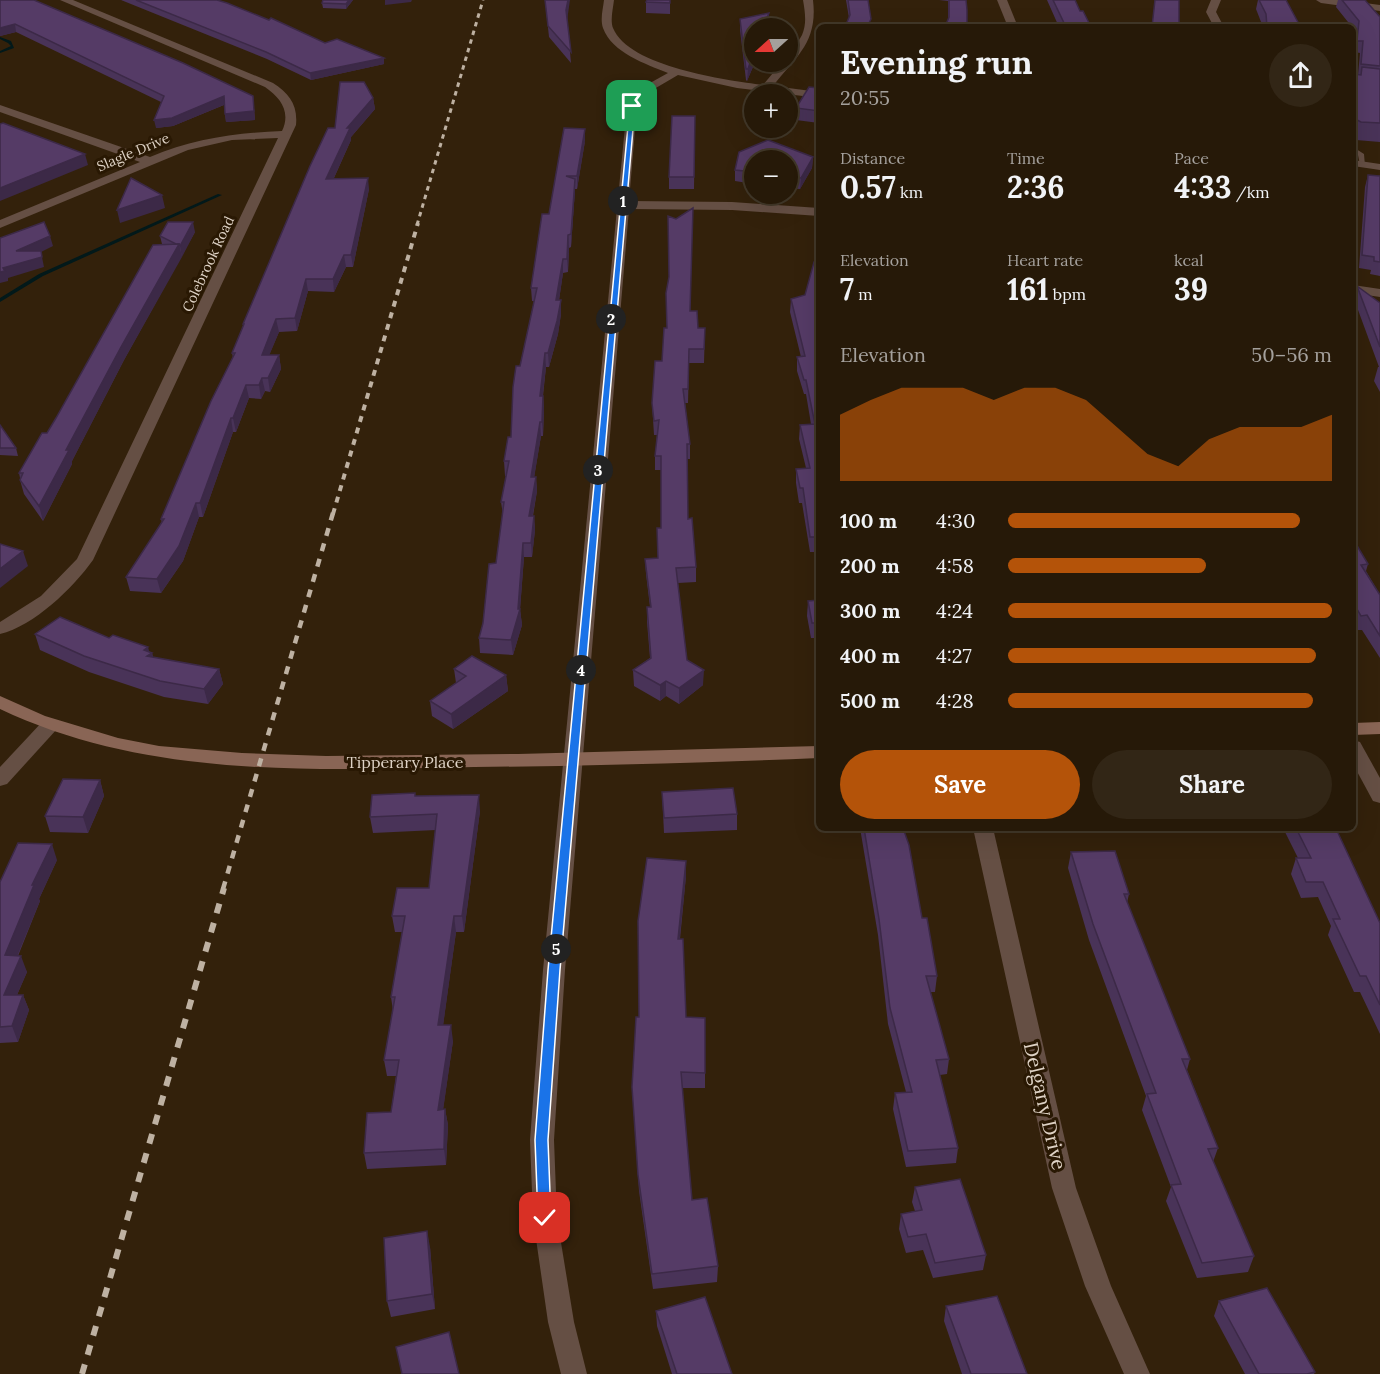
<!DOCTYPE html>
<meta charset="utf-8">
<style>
body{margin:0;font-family:Lora,serif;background:#322616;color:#f1f3f6;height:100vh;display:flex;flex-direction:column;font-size:22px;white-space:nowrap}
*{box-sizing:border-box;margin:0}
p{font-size:20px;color:#a4a09c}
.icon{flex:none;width:33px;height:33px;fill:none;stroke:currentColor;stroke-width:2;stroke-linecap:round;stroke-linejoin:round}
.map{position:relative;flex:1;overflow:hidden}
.sheet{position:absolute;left:816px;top:24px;width:540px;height:807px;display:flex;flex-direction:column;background:#261908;border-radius:9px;box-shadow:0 6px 24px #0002,0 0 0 2px #423829}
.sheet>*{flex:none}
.needle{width:39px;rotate:249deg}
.controls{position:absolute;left:744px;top:18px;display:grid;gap:12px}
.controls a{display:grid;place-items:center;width:54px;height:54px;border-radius:50%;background:#261908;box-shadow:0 6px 24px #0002,0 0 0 2px #423829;font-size:30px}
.pin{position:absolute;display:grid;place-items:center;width:51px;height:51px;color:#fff;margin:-26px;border-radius:12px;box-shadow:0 3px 9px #0006}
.km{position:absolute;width:30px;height:30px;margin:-15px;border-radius:50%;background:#222;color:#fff;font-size:16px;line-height:30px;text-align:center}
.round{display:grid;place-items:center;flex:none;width:63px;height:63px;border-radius:32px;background:#322616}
.summary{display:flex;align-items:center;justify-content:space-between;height:102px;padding:0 24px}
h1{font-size:33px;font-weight:700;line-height:45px}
.stats{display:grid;grid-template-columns:repeat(3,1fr);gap:9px;height:102px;padding:6px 24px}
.stats div{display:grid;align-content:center}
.stats b{font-size:30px;font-weight:700}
.stats small{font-size:16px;font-weight:400}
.stats p{font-size:16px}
.chart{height:168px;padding:12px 24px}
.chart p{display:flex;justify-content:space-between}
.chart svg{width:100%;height:108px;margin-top:6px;fill:#b45309;opacity:.7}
.primary-button{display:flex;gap:12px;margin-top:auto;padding:12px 24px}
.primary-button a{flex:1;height:69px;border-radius:36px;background:#b45309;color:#fff;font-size:24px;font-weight:700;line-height:69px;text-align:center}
.primary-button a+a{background:#322616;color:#f1f3f6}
ul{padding:0 24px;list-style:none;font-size:20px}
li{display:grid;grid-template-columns:96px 72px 1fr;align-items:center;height:45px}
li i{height:15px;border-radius:8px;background:#b45309}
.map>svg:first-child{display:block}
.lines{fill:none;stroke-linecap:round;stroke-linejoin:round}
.stream{fill:#02191a;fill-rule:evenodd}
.lane{fill:#654f44;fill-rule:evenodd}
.street{fill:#654f44;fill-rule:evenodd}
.secondary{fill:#896555;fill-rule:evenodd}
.rail-far3{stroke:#beb1a2;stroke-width:3;stroke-dasharray:4.5 4.5;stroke-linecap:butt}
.rail-far2{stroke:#beb1a2;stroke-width:4;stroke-dasharray:6 6;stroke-linecap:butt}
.rail-far1{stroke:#beb1a2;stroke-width:4.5;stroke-dasharray:8 8;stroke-linecap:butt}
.rail{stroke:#beb1a2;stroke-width:6;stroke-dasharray:10 10;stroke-linecap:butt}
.wall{fill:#493358}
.shaded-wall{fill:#3c2947}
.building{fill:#553b66;stroke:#3c2947;stroke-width:1.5}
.route{fill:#1a73e8;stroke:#fff;stroke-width:1.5}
.labels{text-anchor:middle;stroke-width:6;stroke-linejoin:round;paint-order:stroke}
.far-street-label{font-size:14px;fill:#ded2c5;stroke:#291803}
.street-label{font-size:16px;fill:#ded2c5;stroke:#291803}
.near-street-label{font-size:20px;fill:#ded2c5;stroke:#291803}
</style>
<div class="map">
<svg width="1380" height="1374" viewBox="0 0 1380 1374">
<rect width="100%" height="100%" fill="#33210b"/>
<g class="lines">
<g class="stream">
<path d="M0,37L11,41L14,48L0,53V51L11,46L8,43L0,39Z"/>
<path d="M218,194L222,195L43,276L0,302V298L39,274Z"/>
</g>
<path class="lane" d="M1353,147L1364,154L1365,166L1360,165L1358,155L1353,151Z"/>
<g class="street">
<path d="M60,0H73L273,83C289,93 298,105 296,125L93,560C73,588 34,626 0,634V622L41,596L77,559L278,138L232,140L188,150L0,228V220L140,162L0,112V105L150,157C193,139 235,133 282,131C291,112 281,98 265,87Z"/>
<path d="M604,0H614C613,9 610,20 613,28C629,67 726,80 763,85L782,62H788C788,51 797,45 802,35C807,24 805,12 803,0H813C818,42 797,56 773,86L819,92V98L737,88L678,75L649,92L637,106L629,201L732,202L819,208V216L732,210L629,209L565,970L554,1140L557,1218L574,1322L587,1374H561L548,1322L533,1218L530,1140L543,970L627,106L641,88L668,73C646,64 612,53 603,28C600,19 603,9 604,0Z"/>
<path d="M997,0H1007L1018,27H1008Z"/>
<path d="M1211,0H1221L1216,12L1224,27H1214L1206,12Z"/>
<path d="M1316,0H1342L1380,5V11L1321,3Z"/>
<path d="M1353,160L1380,164V170L1353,166Z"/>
<path d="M1353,285L1380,289V297L1353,293Z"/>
<path d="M50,719L57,721L59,725L57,729L7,784L0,786V767L43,721Z"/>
<path d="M1353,740L1360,742L1380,778V803L1373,801L1353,764Z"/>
<path d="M973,828H993L1076,1188L1111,1286L1150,1374H1124L1085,1286L1052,1188Z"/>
</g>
<g class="secondary">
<path d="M0,696L45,716L118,738L159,746L242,753L326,756L518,754L819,746V758C704,763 589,766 474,767C314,770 148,779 0,709Z"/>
<path d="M1380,722V734L1353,735V723Z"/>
</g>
<path class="rail-far3" d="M417,225L483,0"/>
<path class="rail-far2" d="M333,514L418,223"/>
<path class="rail-far1" d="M223,889L333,513"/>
<path class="rail" d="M82,1374L224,888"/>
</g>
<g class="wall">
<path d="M0,0L253,96L255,120L226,122L224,105L173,126L156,128L161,102L16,32L0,36Z"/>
<path d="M121,0H200L325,43L384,58V64L311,80L267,59Z"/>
<path d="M353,0L346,9L323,8L322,3Z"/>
<path d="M545,0L567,18L571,63L549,37Z"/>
<path d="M670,0V14L646,13V2Z"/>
<path d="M846,0H868L849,18Z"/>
<path d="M939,0H966L948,19V1Z"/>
<path d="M1047,0H1075L1080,11L1091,27H1059Z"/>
<path d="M1258,0H1286L1300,27H1263L1256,9Z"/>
<path d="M1338,0H1365L1380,17V142L1356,140L1353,138V74L1358,75L1360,53L1354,52L1356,32L1336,7Z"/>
<path d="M740,19L769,24L767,28H754L755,62L747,81L746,80L740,30Z"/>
<path d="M819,72V123L796,120V108L815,88L816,78Z"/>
<path d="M373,98L375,109L351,137V140L334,178L369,189L353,267H346L334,292L308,291L297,331L279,332L269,355H279L281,369L270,392L265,391L261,399L249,398L236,432H233L203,517H199L183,561L161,593L130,591L126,577L162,523L161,519L233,358L232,353L243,328V324L335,128Z"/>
<path d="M695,116L694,189H669V177Z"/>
<path d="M768,140L813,157L812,168L800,189L788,188V160H754V184L735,181V170L739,152Z"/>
<path d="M585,141L577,189H575L571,247L569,248L568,272L563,273L559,300L561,314L558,334L549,367H546L543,396L544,410L543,436H541L534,477H536L537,491L533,516H534L535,530L532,557H524L520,609L522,625L513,655L480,653L479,638L483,623L496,563L503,515L501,502L506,476H505L504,461L511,437L520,366L534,301H532L531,288L549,214Z"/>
<path d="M1368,175L1380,176V276L1370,274L1371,270L1359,268L1365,187Z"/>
<path d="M195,232L124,360L72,461V464L43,521L24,494L20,480V478L19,473L47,433L162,244L160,236Z"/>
<path d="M819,263V562L817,552H810L802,503H799L796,483V469L806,468L799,439L800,425L811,424L806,394H804L797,371V357H801L790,312L791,299L805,295Z"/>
<path d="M1357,286L1380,303V392L1374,381L1378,367H1379L1354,299Z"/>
<path d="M666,293L691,311L698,328H705L704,363H689L688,403H685L690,444V459H687L688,519L696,567V582L678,583L687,660L703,685L679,704L666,696L660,701L634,686L633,670L650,658L647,622V607H650L646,574L645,559L658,558L657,528H661V470H655V456L657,435H654L652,403L662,361L667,328Z"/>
<path d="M0,425L16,448L18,456L0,455Z"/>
<path d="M1353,539L1368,564L1366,571L1380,595V658L1362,630H1356L1353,625Z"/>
<path d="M819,600V638H811L807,616L808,601Z"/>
<path d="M35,634L109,638L152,653L153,657L219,669L223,684L208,704L164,697L89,672L40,650Z"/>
<path d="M454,669L506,675L508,691L453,729L432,716L430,701L456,683Z"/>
<path d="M100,780L104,796L88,833L50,832L45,816Z"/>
<path d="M662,792L737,814V830L664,833Z"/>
<path d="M415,793V796L480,811L464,932H456L443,1025L453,1041L443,1109H445L448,1125L446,1165L367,1169L364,1153L391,1112L396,1076H387L384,1060L393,1011L391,997L402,932H395L392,916L429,888L436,830L373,833L370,817Z"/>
<path d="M860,828H903L922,918L937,976L935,992H930L949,1059L947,1074L940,1075L958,1148L956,1163L906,1167L893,1109L895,1093L906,1092L888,1024L878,935Z"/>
<path d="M1283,828H1336L1380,923V1034L1360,992H1354L1328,935L1331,926L1318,897L1301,898L1291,874L1296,858H1298Z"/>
<path d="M1071,852L1129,894L1127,903L1190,1059L1187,1070L1218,1148L1213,1162L1254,1256L1248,1272L1197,1278L1166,1201L1171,1187L1142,1110L1146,1096L1089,940L1068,868Z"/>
<path d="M57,860L39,899L40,901L18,956L27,972L17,995H23L29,1010L18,1042L0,1043V882Z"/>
<path d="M686,861V876L680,939L686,1017L705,1018V1088H682L692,1200L718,1266L717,1282L653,1289L639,1191L632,1087L639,1017Z"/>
<path d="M915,1187L986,1255L983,1270L933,1278L923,1250L906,1253L899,1229L901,1214L915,1211L912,1202Z"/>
<path d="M430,1247L435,1309L391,1317L387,1301Z"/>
<path d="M1219,1301L1315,1372L1314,1374H1245L1214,1316Z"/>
<path d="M946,1306L1027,1374H962L944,1321Z"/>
<path d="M656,1311L732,1374H672L657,1326Z"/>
</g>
<g class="shaded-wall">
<path d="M349,0H353L346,9V4Z"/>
<path d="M385,0H412L411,2L385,5Z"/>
<path d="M568,0H570L567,21L566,10Z"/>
<path d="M769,13V24L767,28H763Z"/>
<path d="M15,24L16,32L0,36V28Z"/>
<path d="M754,51L755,62L747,81L748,69Z"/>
<path d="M384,58V64L311,80L310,73Z"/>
<path d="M224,96L226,104L173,126L156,128L154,120Z"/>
<path d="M253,96L255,120L226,122L225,114Z"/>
<path d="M373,98L375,109L351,137V140L328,191L326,179L347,128Z"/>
<path d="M585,129V141L577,189V176Z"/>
<path d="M85,154L88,165L0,201V188Z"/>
<path d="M813,157L812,168L800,189L801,178Z"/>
<path d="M368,178L369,189L353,267L351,255Z"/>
<path d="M575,179V191L571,247V234Z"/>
<path d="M162,195L165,208L120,223L117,210Z"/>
<path d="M193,222L195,232L182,257L180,246Z"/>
<path d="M568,235L569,248L568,272L567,259Z"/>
<path d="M50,236L53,246L41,252L44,267L8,278V281L0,283V272L16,251Z"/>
<path d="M179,244L182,257L124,360L72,461V464L43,521L39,506L66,450L121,347Z"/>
<path d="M344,255L346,267L334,292L333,279Z"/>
<path d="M563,259V273L557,314L556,300Z"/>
<path d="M306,279L308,291L297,331L295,318Z"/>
<path d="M561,300V314L558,334L549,367L548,353Z"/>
<path d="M276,319L279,332L264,368L262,355Z"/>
<path d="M545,353L546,367L541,410L540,396Z"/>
<path d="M279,355L281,369L270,392L268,378Z"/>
<path d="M262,378L265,391L261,399L259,385Z"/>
<path d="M246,385L249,398L236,432L233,418Z"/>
<path d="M543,396L544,410L543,436L542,422Z"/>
<path d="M231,418L233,432L203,517L200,503Z"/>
<path d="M540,422L541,436L532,491L531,477Z"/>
<path d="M536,477L537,491L530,530L529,516Z"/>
<path d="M196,503L199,517L183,561L161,593L157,579Z"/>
<path d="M534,516L535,530L532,557L531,543Z"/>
<path d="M523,543L524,557L520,610V609L522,625L513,655L511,640L518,609Z"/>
<path d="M23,551L28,566L0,588V569Z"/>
<path d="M148,647L150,654L152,653L156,668L144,650Z"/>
<path d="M219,669L223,684L208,704L204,689Z"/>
<path d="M704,670L703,685L679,704V688Z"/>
<path d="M506,675L508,691L453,729L451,714Z"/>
<path d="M666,681V696L660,701V685Z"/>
<path d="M100,780L104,796L88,833L83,817Z"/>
<path d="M479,795L480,811L464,932L462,916Z"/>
<path d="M52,844L57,860L39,899L40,901L11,971L5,955L32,885Z"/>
<path d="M686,861V876L678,955V939Z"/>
<path d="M454,916L456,932L441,1041L438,1025Z"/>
<path d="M21,956L27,972L10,1011L4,995Z"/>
<path d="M23,995L29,1010L18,1042L12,1026Z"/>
<path d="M451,1025L453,1041L441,1125L438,1110Z"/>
<path d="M445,1109L448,1125L446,1165L444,1149Z"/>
<path d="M427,1231L430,1247L435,1309L432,1294Z"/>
</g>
<g class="building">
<path d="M0,0H34L183,63L253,96L254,111L225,114L224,96L172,118L154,120L164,96L15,24L0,28Z"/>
<path d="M136,0H217L227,3L269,20L271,18L325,43L337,39L384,58L310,73L266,52Z"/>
<path d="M323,0H349L346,4L322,3Z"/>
<path d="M545,0H568L566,10L571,52L548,26Z"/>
<path d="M647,0H670V3L646,2Z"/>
<path d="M848,0H868L871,19L867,27H845L850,15Z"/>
<path d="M949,0H966L967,10V27H945L949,17Z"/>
<path d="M1053,0H1075L1080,11H1083L1091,27H1066Z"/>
<path d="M1155,0H1179V27H1152Z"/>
<path d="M1259,0H1286L1300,26L1267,27L1266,14Z"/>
<path d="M1342,0H1365L1380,17V66L1361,64L1363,41H1357L1359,21Z"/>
<path d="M769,13L763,28H754V51L748,69H746L740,19Z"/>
<path d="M1362,67L1380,69V123L1361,122L1353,118V74L1361,75Z"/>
<path d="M340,82H364L373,98L347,128H350L326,179L368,178L351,255H344L333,279H306L295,318L276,319L262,355H279L268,378H262L259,385H246L233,418H231L200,503H196L179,546L157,579L126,577L164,519H161L211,401L235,353H232L244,324H243L310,166L328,128H335Z"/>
<path d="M809,87L819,88V111L796,108Z"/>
<path d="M672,116H695L694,177H669Z"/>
<path d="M3,123L85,154L0,188V124Z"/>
<path d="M564,128L585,129L577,176H566L575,179L571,234L568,235L567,259H563L556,300H561L557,321L548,353H545L540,396H543L542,422H540L531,477H536L529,516H534L531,543H523L518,609H520L511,640L479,638L483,623L489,564L496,563L504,502H501L509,461H504L508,437H511L513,387L516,366H520L537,288H531L542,214H549Z"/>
<path d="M768,140L813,157L801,178L788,177V160H754V172L735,170L739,152Z"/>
<path d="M1368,175L1380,176V262L1374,261V257L1362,255Z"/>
<path d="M131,178L162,195L117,210Z"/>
<path d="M693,208L690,311H697L698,328H705L704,349H689L688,389H683L690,444H687L688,519L692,518L696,567L676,568L687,660L704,670L679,688L666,681L660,685L633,670L651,658L647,607H651L645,559L658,558L657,528H661V456H655L659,420L654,421L652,403L655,361H662L664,328H667L666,293L669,277L668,216L676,219Z"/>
<path d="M44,222L50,236L16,251H41L42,257L3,268L5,271L0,272V238Z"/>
<path d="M168,222H193L180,246L179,244H176L160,236Z"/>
<path d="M179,244L121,347L66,450H69L39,506L20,480L23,473H19L42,433H47L56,418L153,245Z"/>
<path d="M814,262L819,263V543L818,537H810L803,488H800L796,469L810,468L800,425L815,424L806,380H804L797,357L805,356L791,299L805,295Z"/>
<path d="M1357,286L1380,303V347Z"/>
<path d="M0,425L16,448H0Z"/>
<path d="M1353,539L1368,564L1361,565L1380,595V636L1367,615L1361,616L1353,602Z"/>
<path d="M0,544L23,551L0,569Z"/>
<path d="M819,600V623H812L808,601Z"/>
<path d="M60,617L109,638L113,635L148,647L144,650L152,653L147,656L219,669L204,689L160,681L84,656L35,634Z"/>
<path d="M472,656L506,675L451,714L430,701L466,676L454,669Z"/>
<path d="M63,779L100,780L83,817L45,816Z"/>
<path d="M733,788L737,814L664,818L662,792Z"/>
<path d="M415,793V796L479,795L462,916H454L438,1025H451L438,1110L445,1109L444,1149L364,1153L367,1113L391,1112L399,1060H384L395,997H391L405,916H392L397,888H429L437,814L370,817L372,795Z"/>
<path d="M864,828H903L909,845L922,918H927L937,976H926L949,1059L936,1060L958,1148L908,1151L895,1093L912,1092L890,1008L879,919Z"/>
<path d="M1296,828H1336L1339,835L1380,923V1005L1366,976H1360L1333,919H1340L1323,882H1306L1296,858H1311Z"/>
<path d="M18,843L52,844L32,885H34L5,955L21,956L4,995H23L12,1026L0,1027V882Z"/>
<path d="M1115,851L1129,894H1124L1190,1059H1182L1218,1148L1208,1149L1254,1256L1202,1263L1171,1185L1181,1184L1147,1094L1156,1093L1093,924L1071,852Z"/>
<path d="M647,858L686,861L678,939H683L686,1017L705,1018V1073L681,1072L692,1200L707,1198L718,1266L652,1274L638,1175L632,1087L636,1017H639L638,921Z"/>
<path d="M960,1179L986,1255L935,1263L926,1234L908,1237L901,1214L922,1210L915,1187Z"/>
<path d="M427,1231L432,1294L387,1301L384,1238Z"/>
<path d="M1267,1288L1315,1372L1307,1374H1259L1219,1301Z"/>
<path d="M997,1296L1027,1374H971L946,1306Z"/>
<path d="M705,1297L732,1374H677L656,1311Z"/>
<path d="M449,1332L459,1374H402L396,1347Z"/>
</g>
<path class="route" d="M630,105L635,106L560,970L548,1140L551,1218L549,1222L545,1224L540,1222L538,1218L535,1140L548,970Z"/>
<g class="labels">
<g class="far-street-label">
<text transform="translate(133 152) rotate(-23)" y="5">Slagle Drive</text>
<text transform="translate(208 264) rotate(-65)" y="5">Colebrook Road</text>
</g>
<g class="street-label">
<text x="405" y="768">Tipperary Place</text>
</g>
<g class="near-street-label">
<text transform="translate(1045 1106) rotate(77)" y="7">Delgany Drive</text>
</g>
</g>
</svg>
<div class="controls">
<a><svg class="needle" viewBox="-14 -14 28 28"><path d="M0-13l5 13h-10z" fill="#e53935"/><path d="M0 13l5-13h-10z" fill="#a4a09c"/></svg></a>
<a>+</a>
<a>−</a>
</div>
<div class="pin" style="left:632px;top:106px;background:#1e9e55"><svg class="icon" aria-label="arrive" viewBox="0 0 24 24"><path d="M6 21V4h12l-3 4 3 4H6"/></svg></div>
<div class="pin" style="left:545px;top:1218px;background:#d93025"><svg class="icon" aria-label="check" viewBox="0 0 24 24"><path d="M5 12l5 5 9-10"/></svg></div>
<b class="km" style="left:623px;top:201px">1</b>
<b class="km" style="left:611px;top:319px">2</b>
<b class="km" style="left:598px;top:470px">3</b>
<b class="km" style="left:581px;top:670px">4</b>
<b class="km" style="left:556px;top:949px">5</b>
<section class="sheet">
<div class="summary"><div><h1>Evening run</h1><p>20:55</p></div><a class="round"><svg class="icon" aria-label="share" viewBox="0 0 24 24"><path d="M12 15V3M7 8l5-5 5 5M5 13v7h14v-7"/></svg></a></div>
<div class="stats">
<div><p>Distance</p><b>0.57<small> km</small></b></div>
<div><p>Time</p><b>2:36</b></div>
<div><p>Pace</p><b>4:33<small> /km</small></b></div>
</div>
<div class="stats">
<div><p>Elevation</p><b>7<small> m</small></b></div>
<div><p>Heart rate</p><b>161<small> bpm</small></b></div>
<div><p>kcal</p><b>39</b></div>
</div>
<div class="chart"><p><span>Elevation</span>50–56 m</p>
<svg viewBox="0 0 160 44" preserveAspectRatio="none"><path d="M0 44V17L10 11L20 6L30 6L40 6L50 11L60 6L70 6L80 11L90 22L100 33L110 38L120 27L130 22L140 22L150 22L160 17V44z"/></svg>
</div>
<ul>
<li><b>100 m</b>4:30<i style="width:90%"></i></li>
<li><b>200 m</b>4:58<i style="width:61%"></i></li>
<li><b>300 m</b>4:24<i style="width:100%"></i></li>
<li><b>400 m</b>4:27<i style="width:95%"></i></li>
<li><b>500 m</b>4:28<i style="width:94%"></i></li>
</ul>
<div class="primary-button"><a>Save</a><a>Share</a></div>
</section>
</div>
